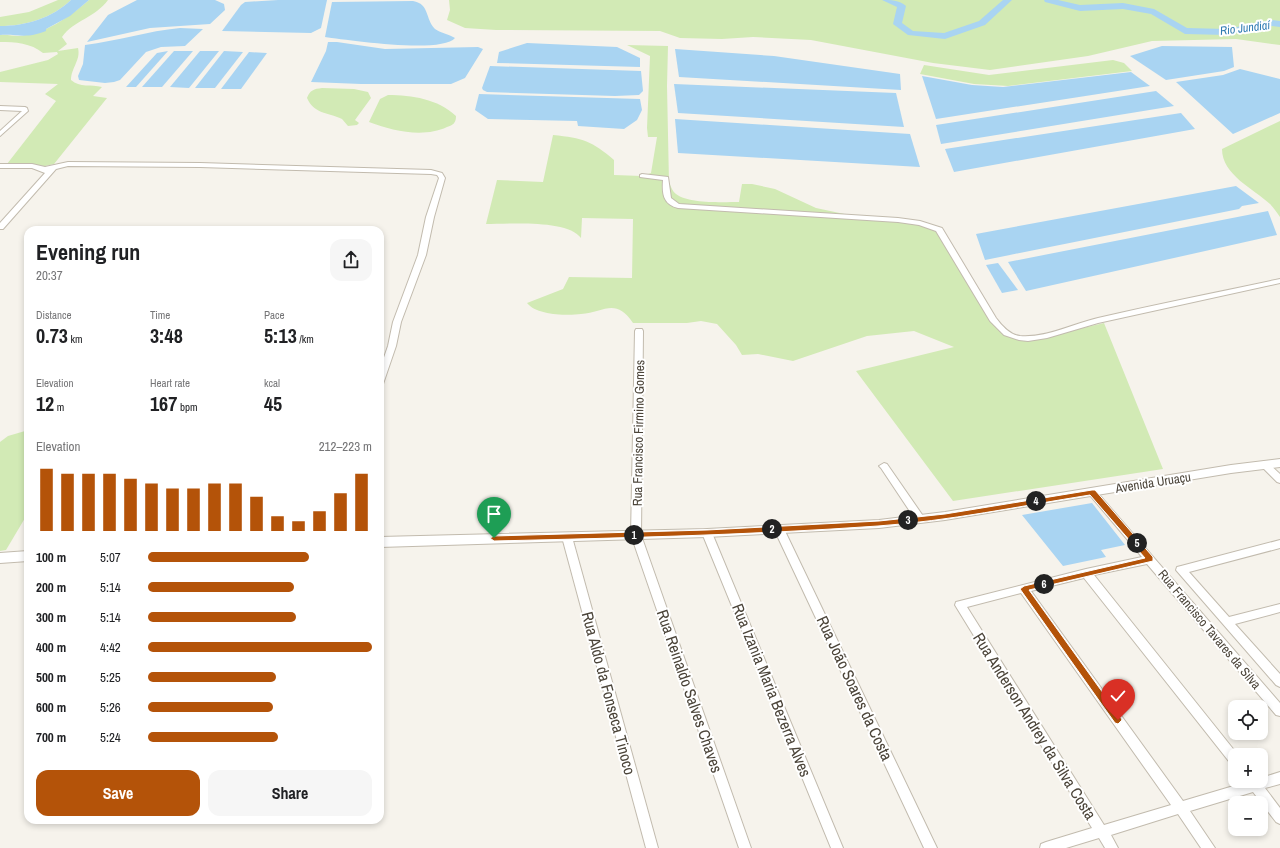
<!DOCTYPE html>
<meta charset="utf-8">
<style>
body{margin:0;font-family:"Archivo Narrow",sans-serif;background:#f6f6f6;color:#202124;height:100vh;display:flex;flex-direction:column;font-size:15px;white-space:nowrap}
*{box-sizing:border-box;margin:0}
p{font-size:13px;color:#757577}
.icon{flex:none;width:22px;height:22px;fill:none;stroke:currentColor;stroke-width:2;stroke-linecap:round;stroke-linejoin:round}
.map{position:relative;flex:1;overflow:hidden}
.sheet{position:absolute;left:24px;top:226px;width:360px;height:598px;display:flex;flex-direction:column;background:#fff;border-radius:12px;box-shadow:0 2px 6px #0003}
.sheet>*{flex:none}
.controls{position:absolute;left:1228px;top:700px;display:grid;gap:8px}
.controls a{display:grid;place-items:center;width:40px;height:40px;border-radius:8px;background:#fff;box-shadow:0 2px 6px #0003;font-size:20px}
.pin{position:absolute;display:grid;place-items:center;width:34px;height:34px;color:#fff;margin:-41px -17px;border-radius:50% 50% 50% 0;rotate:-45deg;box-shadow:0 0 4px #0007}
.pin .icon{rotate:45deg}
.km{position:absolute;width:20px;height:20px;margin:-10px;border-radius:50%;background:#222;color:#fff;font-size:11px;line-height:20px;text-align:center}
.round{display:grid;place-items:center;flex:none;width:42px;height:42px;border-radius:12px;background:#f6f6f6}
.headline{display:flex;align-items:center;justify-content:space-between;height:68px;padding:0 12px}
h1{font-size:22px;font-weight:700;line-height:30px}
.figures{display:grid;grid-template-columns:repeat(3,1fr);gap:6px;height:68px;padding:4px 12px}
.figures div{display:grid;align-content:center}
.figures b{font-size:20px;font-weight:700}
.figures small{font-size:11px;font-weight:400}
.figures p{font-size:11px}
.chart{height:112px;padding:8px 12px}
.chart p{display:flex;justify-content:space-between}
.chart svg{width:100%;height:72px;margin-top:4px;stroke:#b45309;stroke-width:6}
.action{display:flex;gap:8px;margin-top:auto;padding:8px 12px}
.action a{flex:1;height:46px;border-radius:12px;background:#b45309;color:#fff;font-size:16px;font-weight:700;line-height:46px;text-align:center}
.action a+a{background:#f6f6f6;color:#202124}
ul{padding:0 12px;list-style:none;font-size:13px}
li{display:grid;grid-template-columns:64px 48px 1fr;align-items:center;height:30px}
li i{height:10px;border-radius:5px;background:#b45309}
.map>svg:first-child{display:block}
.green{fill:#d2eab5}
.water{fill:#a9d4f2}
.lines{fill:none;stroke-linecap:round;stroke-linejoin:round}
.river{fill:#a9d4f2;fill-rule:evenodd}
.minor-casing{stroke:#c2bbae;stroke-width:2}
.tertiary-casing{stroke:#c2bbae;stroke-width:2}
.minor{fill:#fff;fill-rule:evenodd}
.tertiary{fill:#fff;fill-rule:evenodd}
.route{fill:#b45309;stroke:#fff}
.labels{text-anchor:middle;stroke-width:4;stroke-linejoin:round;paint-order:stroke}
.far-water-label{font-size:12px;font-style:italic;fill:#2e7ab2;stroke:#fff}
.street-label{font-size:13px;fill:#4b4439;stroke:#fff}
.near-street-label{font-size:16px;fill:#4b4439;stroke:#fff}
</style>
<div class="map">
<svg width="1280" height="848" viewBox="0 0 1280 848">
<rect width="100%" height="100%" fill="#f6f3ec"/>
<g class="green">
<path d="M58,0H71C52,18 26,26 0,26V17L29,12Z"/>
<path d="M89,0H108C96,17 73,21 62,37L67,44L58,51L78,48C81,60 71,68 71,80C80,88 91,84 102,87L93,96L107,98L54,164L45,166L7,164L56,101L45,94L58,84L0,82V72L48,60L58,54L57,52L43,53C31,43 15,42 0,42V35C6,34 13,36 18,36C46,34 69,17 89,0Z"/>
<path d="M449,0H1280V45L1236,39L1152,41L1088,56L990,70L933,63L811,40L753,37L722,39L680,38L660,31L496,30L465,28L447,20L450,10Z"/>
<path d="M627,45L668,46L667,86L669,183C671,186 672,191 676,194C689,204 723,202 739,202L742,184H752L775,189L816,208L868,219L920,223L939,230L993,319L1017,340L1027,341L1104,323L1163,469L953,501L856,371L954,347L914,331L867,336L793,361L758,354L742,355L736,345L717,324L701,321L687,323H633C616,297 604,312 581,314C567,316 536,315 527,303L563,289L569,277L632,278L633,219L582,218L581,238C568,219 508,224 486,224L497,180L543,182L553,135C583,138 592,141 614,160V175L642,176L651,173L657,137H648L647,128L650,56Z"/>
<path d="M1113,60L1124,63L1132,71L1008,86L974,84L920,74L924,65L989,75Z"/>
<path d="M322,88L354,89L368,92L371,98L355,120L359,123L357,125L348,126C346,124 344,121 342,119C327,112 314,114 307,98C310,90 314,89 322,88Z"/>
<path d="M388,95C412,95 438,99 456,116C456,123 453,125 447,127C424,138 392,131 369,122L380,99Z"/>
<path d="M1280,121V217C1277,213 1274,208 1270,204C1254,189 1222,175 1222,149Z"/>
<path d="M25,431H28V513L6,550L0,551V442L8,436Z"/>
</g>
<g class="water">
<path d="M71,0H89L70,16L46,29V31C26,39 19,34 0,35V26C26,26 52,18 71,0Z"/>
<path d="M137,0H215L224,4L225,10L210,24L150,28L87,42L108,15Z"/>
<path d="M278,0H327L321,28L311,33L222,31L241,5L245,2Z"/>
<path d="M413,1C430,4 425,19 435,29C440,33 449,34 455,38C442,54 347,40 325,37L332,2Z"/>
<path d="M180,28L203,29L185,46L161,47L146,52L120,80L114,82L105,83L79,80L78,76L83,64L85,45C117,41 148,31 180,28Z"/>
<path d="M328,42H337L385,49L478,47L483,49L465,78L451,84H361L311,82L326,51Z"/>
<path d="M527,43L617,47L640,58V67L497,63L499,52Z"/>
<path d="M1162,46L1232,47L1234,67L1224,71L1166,80L1130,56Z"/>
<path d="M675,49L774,56L900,74L901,90L679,77Z"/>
<path d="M168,51L136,87H126L157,53Z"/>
<path d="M174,51H193L162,87H142Z"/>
<path d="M200,51H219L189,88L170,87Z"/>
<path d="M224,51L243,52L215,88H195Z"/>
<path d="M249,52L267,53L241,89H221Z"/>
<path d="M490,66L641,71L643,91L639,95L615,96L487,92L483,90L482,88Z"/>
<path d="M1240,69L1280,79V113L1233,134L1176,82L1223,75Z"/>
<path d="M1131,72L1150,86L936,119L922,76L972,85L1003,87Z"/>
<path d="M674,84L896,93L904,127L678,113Z"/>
<path d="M1156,91L1174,106L941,144L936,125Z"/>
<path d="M479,94L640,99L642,110L637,120L624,129L578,126L577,121L488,119L475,110Z"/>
<path d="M1181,113L1195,129L954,172L945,149Z"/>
<path d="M675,119L910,134L920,167L678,153Z"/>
<path d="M1236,186L1259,203L1242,206L1239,209L985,260L976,234Z"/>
<path d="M1268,211L1277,235L1026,291L1008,262Z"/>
<path d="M998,263L1018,290L1002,293L986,265Z"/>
<path d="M1092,503L1125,545L1101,550L1106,557L1063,566L1022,515Z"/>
</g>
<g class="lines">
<g class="river">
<path d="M882,0C891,0 899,0 906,6L902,23L913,31L944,33L979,21L1003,0H1012L985,25L945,39L908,35L893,24L897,7Z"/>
<path d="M1044,0H1058L1080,5L1123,3L1154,9L1187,28L1226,29L1272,20L1280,21V27L1272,26L1226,35L1185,34L1151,14L1123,9L1080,11L1045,2Z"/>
</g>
<defs>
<g id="minor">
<path d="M0,106L25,107L27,108L28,111L0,136V131L22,111L0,110Z"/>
<path d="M68,162L200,163L431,170L442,173L445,178L434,217L426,255L401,322L396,346L383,384L380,385V369L388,346L393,322L418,255L426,217L439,178L437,175L431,174L200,167L68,166L56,169L3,229H0V223L45,173L32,168H0V164H32L45,167Z"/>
<path d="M642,174L668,177L671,198L679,204L898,218L920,221L942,228L996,318C1002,326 1010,335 1020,336C1047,338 1072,324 1098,318C1158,304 1219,292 1280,279V283L1098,323L1047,338L1028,341L1019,340L1004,335L990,321L936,231L919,225L898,222L678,208C663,204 662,194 663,180L640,177V175Z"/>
<path d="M636,329H642L643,331L641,535L751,848H739L631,535L635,331Z"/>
<path d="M1264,461L1267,462L1280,474V483L1277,482L1259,464Z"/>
<path d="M884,463L887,464L923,516L925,519L923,522H917L881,468L879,466Z"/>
<path d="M1092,489L1095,490L1280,703V716L1276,715L1147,564L1094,575L1238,755H1235V765L1231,764L1084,578L1031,591L1183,801L1247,782V781H1261V778L1280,772V784L1265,788L1280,808V824L1276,822L1253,792L1190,811L1215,848H1201L1178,814L1111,835L1118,848H1105L1099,838L1066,848H1040L1041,844L1046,842L1092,828L955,605L956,602L960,601L1086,569L1142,557L1089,494L1087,492L1089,490ZM1021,593L1171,805L1104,825L967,607Z"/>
<path d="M779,525L783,526L784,529L937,848H924L774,529L775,526Z"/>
<path d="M707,529L711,530L712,533L843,848H831L702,533L703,530Z"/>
<path d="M567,533L571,534L572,537L658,848H646L562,537L563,534Z"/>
<path d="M1280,540V548L1189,572L1229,617L1280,604V612L1235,624L1280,674V687L1276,685L1176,570L1177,567L1181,566Z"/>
</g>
<g id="tertiary">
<path d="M1280,459V467L1231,473L945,520L879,528L707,537L380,547V537L707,529L879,520L945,512L1231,465Z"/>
<path d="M28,551V561L0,563V553Z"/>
</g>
</defs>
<use href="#minor" class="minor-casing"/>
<use href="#tertiary" class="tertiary-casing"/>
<use href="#minor" class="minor"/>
<use href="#tertiary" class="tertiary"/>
</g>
<path class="route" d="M1092,490H1095L1153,557V561L1029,590L1121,718L1122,720L1118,724L1115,723L1020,589L1024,586L1145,558L1090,495C1020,506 949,521 878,526C750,535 622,538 494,541L490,538L494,536L707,530L879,521L945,514Z"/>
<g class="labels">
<g class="far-water-label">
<text transform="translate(1245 28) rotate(-7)" y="4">Rio Jundiaí</text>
</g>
<g class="street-label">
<text transform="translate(638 433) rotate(-89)" y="5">Rua Francisco Firmino Gomes</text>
<text transform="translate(1153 482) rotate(-9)" y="5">Avenida Uruaçu</text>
<text transform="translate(1210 629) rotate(50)" y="5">Rua Francisco Tavares da Silva</text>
</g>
<g class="near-street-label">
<text transform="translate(855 688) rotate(65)" y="6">Rua João Soares da Costa</text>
<text transform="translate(772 690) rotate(68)" y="6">Rua Izania Maria Bezerra Alves</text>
<text transform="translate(690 691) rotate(71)" y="6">Rua Reinaldo Salves Chaves</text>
<text transform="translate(609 693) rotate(75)" y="6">Rua Aldo da Fonseca Tinoco</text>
<text transform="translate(1035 726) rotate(58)" y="6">Rua Anderson Andrey da Silva Costa</text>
</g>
</g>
</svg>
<div class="controls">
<a><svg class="icon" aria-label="locate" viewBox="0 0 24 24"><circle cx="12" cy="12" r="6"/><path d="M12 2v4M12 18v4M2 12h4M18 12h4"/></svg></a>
<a>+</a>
<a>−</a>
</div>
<div class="pin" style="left:494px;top:538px;background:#1e9e55"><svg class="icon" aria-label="arrive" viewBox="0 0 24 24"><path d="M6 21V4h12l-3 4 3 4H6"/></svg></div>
<div class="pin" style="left:1118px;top:720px;background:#d93025"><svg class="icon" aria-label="check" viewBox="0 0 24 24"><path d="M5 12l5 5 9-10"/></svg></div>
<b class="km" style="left:634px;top:535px">1</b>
<b class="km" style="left:772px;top:529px">2</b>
<b class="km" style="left:908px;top:520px">3</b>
<b class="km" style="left:1036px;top:501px">4</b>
<b class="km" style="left:1137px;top:543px">5</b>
<b class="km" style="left:1044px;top:584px">6</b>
<section class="sheet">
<div class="headline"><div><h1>Evening run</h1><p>20:37</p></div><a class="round"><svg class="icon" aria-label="share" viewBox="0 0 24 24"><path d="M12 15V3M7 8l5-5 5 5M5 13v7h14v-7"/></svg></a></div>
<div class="figures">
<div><p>Distance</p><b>0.73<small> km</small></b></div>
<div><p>Time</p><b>3:48</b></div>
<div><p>Pace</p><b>5:13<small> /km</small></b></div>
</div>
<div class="figures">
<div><p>Elevation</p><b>12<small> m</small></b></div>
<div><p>Heart rate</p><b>167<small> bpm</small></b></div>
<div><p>kcal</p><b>45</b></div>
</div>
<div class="chart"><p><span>Elevation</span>212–223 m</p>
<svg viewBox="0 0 160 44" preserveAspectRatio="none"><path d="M5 44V6M15 44V9M25 44V9M35 44V9M45 44V12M55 44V15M65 44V18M75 44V18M85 44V15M95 44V15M105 44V23M115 44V35M125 44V38M135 44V32M145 44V21M155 44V9"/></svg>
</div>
<ul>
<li><b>100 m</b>5:07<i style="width:72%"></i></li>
<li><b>200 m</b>5:14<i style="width:65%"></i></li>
<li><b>300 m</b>5:14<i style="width:66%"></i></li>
<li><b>400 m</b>4:42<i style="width:100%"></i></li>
<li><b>500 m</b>5:25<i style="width:57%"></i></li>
<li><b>600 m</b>5:26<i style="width:56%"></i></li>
<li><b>700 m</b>5:24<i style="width:58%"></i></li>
</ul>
<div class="action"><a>Save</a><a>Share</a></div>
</section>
</div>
